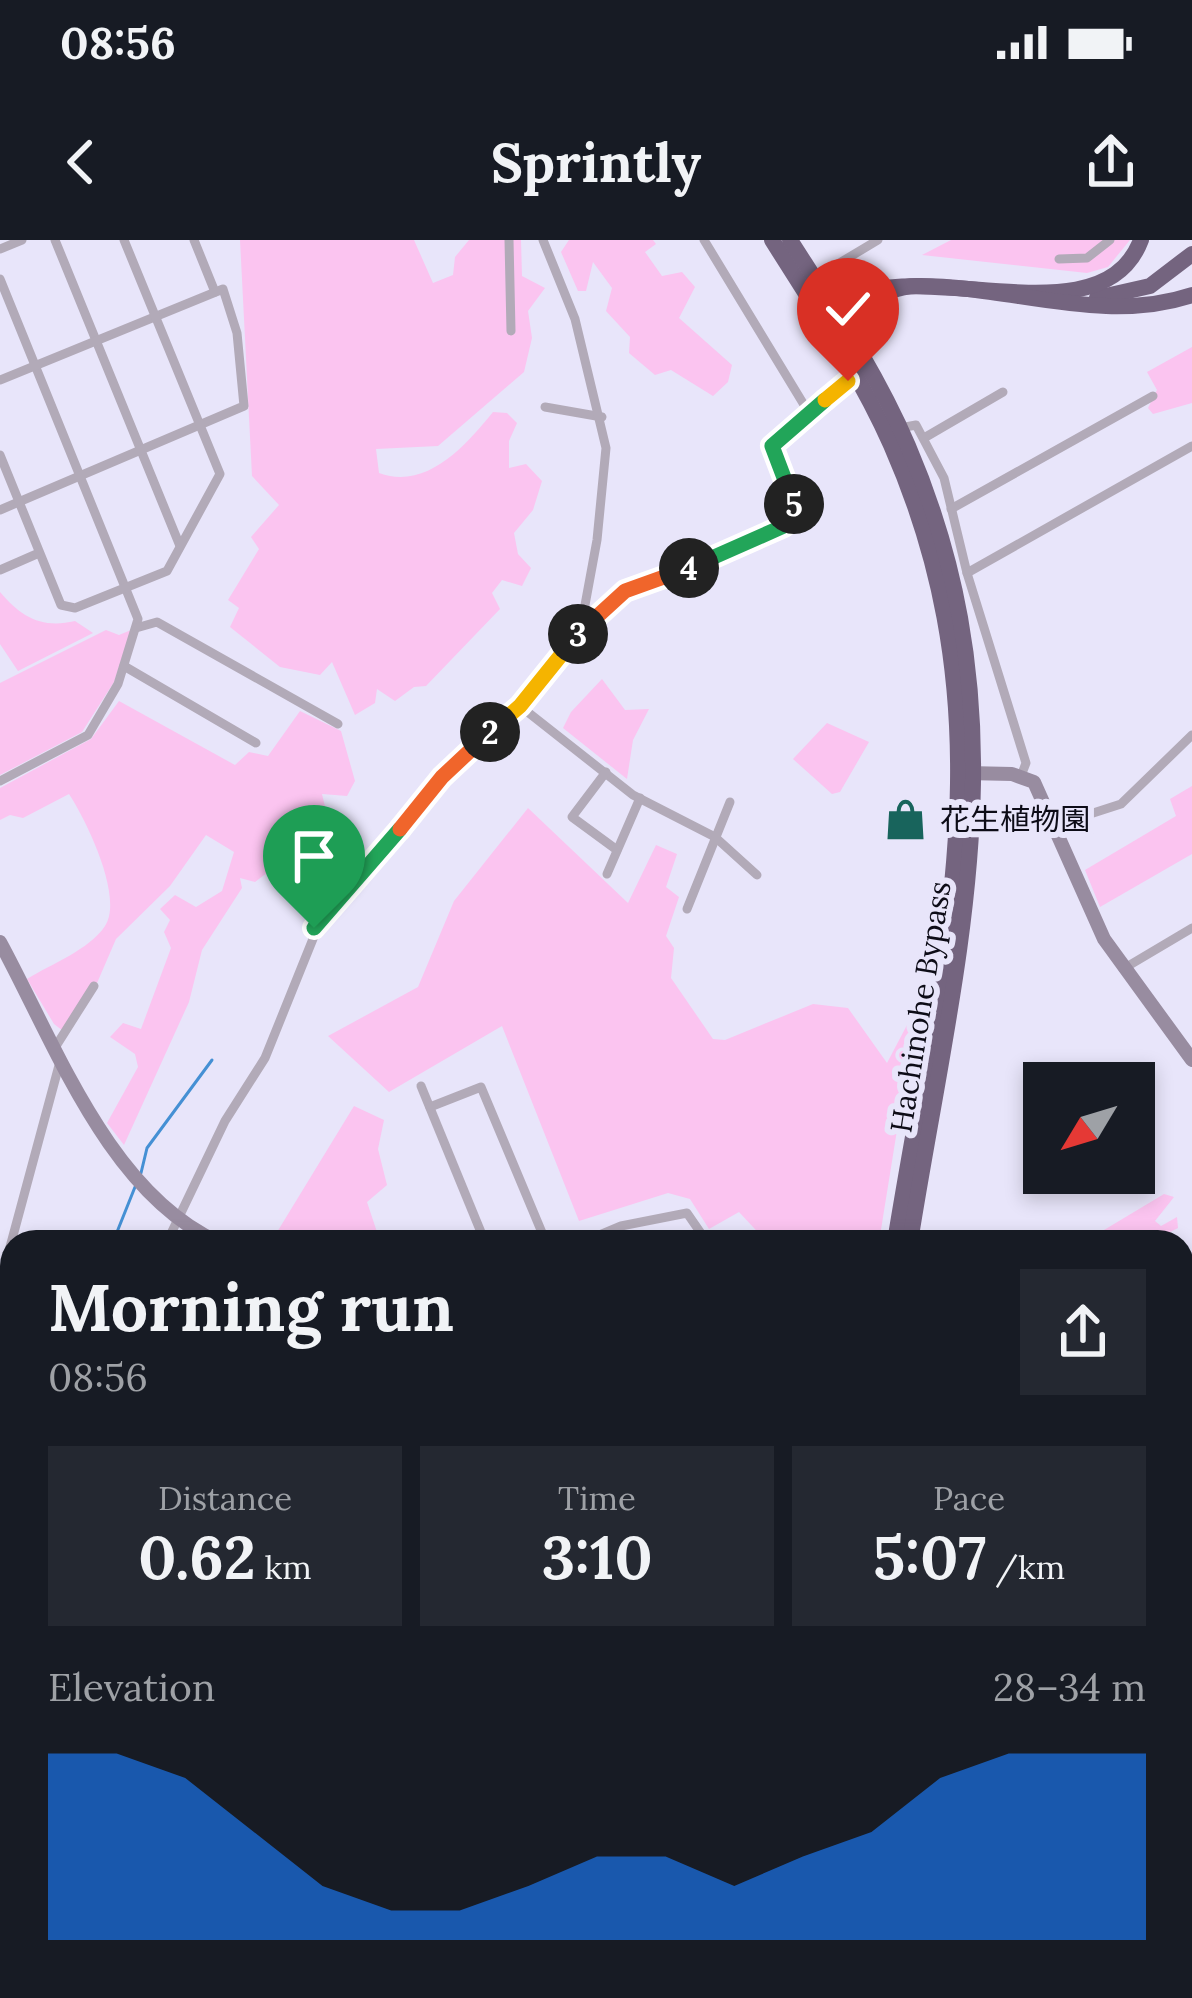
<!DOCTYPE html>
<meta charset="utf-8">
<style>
body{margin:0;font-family:Lora,"Noto Sans JP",serif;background:#242831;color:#f1f3f6;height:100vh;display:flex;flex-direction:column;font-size:45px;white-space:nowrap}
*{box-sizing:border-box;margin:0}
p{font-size:39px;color:#9ea1a6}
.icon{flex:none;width:66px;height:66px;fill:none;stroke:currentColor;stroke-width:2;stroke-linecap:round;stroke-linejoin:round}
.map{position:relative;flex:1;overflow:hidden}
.side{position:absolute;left:0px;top:990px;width:1194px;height:768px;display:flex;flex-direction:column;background:#171b24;border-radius:36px 36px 0 0;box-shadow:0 6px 18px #0003}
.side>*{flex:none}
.needle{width:78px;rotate:232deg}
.tools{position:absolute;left:1023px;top:822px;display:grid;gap:24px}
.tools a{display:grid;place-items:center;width:132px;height:132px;border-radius:0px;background:#171b24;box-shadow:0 6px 18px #0003;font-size:60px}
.pin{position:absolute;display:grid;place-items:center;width:102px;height:102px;color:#fff;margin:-123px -51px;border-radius:50% 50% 50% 0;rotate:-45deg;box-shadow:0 0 12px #0007}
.pin .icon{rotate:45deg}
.km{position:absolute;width:60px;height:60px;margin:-30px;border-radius:50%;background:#222;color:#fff;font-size:33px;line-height:60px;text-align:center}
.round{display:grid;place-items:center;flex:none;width:126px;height:126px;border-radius:0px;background:#242831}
.summary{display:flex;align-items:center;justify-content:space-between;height:204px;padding:0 48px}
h1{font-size:66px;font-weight:800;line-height:90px}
.figures{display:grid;grid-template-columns:repeat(3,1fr);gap:18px;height:204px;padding:12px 48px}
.figures div{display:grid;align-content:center;border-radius:0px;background:#242831;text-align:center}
.figures b{font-size:60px;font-weight:800}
.figures small{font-size:33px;font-weight:400}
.figures p{font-size:33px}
.chart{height:336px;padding:24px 48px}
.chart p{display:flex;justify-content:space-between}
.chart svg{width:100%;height:216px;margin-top:12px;fill:#1a73e8;opacity:.7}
.status{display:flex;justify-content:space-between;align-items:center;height:84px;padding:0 60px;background:#171b24;direction:ltr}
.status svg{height:33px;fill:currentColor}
header{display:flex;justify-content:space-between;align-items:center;height:156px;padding:0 48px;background:#171b24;font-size:54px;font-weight:800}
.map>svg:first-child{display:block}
.green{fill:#fbc4f0}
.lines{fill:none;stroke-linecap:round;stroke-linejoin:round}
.stream{stroke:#4590d4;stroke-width:3}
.street{stroke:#b2aab8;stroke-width:9}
.secondary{stroke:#988ca0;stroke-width:14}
.highway{stroke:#74647f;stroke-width:16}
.split-1-casing{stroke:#fff;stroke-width:24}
.split-2-casing{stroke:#fff;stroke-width:24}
.split-3-casing{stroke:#fff;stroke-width:24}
.split-4-casing{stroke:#fff;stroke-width:24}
.split-5-casing{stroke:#fff;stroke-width:24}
.split-6-casing{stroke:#fff;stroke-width:24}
.split-7-casing{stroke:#fff;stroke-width:24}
.split-1{stroke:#22a559;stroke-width:15}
.split-2{stroke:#f0652b;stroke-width:15}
.split-3{stroke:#f5b400;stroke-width:15}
.split-4{stroke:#f0652b;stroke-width:15}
.split-5{stroke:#22a559;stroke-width:15}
.split-6{stroke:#22a559;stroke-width:15}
.split-7{stroke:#f5b400;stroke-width:15}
.labels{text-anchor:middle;stroke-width:12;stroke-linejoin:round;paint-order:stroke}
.poi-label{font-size:30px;fill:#0d0c17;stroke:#e8e5fa;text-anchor:start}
.street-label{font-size:30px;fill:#0d0c17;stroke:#e8e5fa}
</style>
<div class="status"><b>08:56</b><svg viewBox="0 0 49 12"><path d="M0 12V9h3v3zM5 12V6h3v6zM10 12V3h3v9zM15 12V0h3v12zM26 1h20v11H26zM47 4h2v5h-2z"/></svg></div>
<header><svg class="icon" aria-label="back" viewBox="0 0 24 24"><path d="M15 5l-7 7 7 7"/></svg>Sprintly<svg class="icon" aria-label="share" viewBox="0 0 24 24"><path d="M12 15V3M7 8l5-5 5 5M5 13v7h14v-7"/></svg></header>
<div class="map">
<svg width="1192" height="1758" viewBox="0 0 1192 1758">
<rect width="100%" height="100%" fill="#e8e5fa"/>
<g class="green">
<path d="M240,0H414L433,43L453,35L455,17L469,0H521L522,36L545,48L528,71L532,98L524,132L438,206L376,209L379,233C427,251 467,204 493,172L507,173L517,183L509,201V228L526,224L542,241L533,270L514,293L518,314L531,328L522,346L502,340L492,353L500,369L426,446L414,447L395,461L377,449L375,463L355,475L332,422L320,435L280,427L230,387L239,368L228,360L259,309L251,297L279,265L252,236Z"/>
<path d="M569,0H653L656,4L645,12L662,36L682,32L695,47L679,78L732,125L728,142L713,156L671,130L655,135L629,113L630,97L606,71L612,48L593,22L586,51H578L561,12Z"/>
<path d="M951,0H1130L1108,27L1087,33L922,15Z"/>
<path d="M1192,107V163L1153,174L1148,168L1157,150L1147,132Z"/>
<path d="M0,352C21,377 42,389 75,381L93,393L18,431L0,404Z"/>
<path d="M106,390L119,395L131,390L114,442L82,492L0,535V443Z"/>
<path d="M602,439L625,470L649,469L633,500L627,539L563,488L571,472Z"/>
<path d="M119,461L235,525L249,512L268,516L300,471L341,491L355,541L347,556L322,554L328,579L323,590L302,594V606L255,642L240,638L242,648L202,710L189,762L124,905L107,883L138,827L135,814L110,797L123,783L141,789L171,708L164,692L170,680L160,669L175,655L196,667L222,651L234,612L206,595L170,646L116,699L91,757L67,794L54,784L27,739C51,724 89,710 105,686C124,657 86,580 69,554L23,578L10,575L0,580V548L91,499Z"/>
<path d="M827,483L869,502L840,552L832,554L793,519Z"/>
<path d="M1192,546V614L1100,667L1085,630L1176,576L1170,559Z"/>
<path d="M528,568L628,663L656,605L677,614L666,647L679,657L666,696L674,708L671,738L713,799L725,800L813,764L848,768L887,823L917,766L879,1002H767L739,972L709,989L690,959L668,953L579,981L502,786L389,852L328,796L418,747L454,661Z"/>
<path d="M354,866L384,880L378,909L387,945L367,962L378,995L363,1002H271Z"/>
<path d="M1164,954L1174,957L1155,981L1161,986L1177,977L1178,988L1150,1002H1084Z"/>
<path d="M475,1746H631L630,1758H478Z"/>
</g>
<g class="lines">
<g class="stream">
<path d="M141,933L147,908L212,820"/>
<path d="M113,1002L135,947"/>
<path d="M0,1288L12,1287"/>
</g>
<g class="street">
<path d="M55,0L180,306"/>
<path d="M194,0L215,52"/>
<path d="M509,0L511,91"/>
<path d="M704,0L809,173"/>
<path d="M0,9L22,0"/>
<path d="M1059,19L1087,18L1110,0"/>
<path d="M816,37L878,0"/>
<path d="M0,39L138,379L118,444L88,495L0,541"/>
<path d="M0,140L223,49L237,93L244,166L0,270"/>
<path d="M545,167L602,177"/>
<path d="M900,188L916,185L944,238L967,333L1026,523L1021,536"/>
<path d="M924,198L1003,152"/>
<path d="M0,215L61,365L75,368L167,331L220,234L124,0"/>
<path d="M951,269L1153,156"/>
<path d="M0,330L39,313"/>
<path d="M967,333L1192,206"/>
<path d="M136,388L157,382L338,484"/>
<path d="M580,392L625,351L663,340L796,277L772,206L855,136"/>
<path d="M124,426L256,503"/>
<path d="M520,466L633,555L715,597L757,635"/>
<path d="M606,532L572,577L617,610"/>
<path d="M1056,585L1121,564L1192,495"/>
<path d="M607,634L640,558"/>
<path d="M687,669L730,562"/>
<path d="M1123,729L1192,688"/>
<path d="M56,806L94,746"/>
<path d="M421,846L485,1002"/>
<path d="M430,867L481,847L543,995L525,1002"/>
<path d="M167,1002L225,881L265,818L323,674L372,625L442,537L520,466L580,392L597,300L606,208L575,79L543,0"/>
<path d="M583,1002L621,986L687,973L707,1002"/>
<path d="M0,1044L61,818"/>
<path d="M0,1222L3,1223"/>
<path d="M0,1297L12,1301"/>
<path d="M1182,1339L1192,1335"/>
<path d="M0,1478L12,1476"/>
<path d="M0,1526L2,1528"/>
<path d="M1182,1533L1192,1547"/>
<path d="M0,1584L5,1590L12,1583"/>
<path d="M0,1638L12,1636"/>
<path d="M0,1690L12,1689"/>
<path d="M0,1745L12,1744"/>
<path d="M99,1746L101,1758"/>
<path d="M276,1746L286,1758"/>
<path d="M954,1758L972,1746"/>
</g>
<g class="secondary">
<path d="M967,533L1012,534L1034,542L1104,699L1192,820"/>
<path d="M0,702C55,803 108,952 218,1002"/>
</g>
<g class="highway">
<path d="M772,0C814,67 859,133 891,205C1013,482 940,720 895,1002"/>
<path d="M790,0C832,66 877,133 908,206C1027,483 955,720 910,1002"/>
<path d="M1097,58L1150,46L1192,14"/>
<path d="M826,74C894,0 1099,111 1141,0"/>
<path d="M832,78C862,72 882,46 917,46C1009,45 1102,85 1192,55"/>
<path d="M765,1758L767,1746"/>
<path d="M781,1758L784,1746"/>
</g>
</g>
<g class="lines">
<defs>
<path id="split-1" d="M314,688L400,589"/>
<path id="split-2" d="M400,589L442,537L490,492"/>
<path id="split-3" d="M490,492L520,466L578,394"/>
<path id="split-4" d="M578,394L625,351L689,328"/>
<path id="split-5" d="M689,328L784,286L796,277L794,264"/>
<path id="split-6" d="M794,264L772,206L825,160"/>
<path id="split-7" d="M825,160L848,141"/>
</defs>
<use href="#split-1" class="split-1-casing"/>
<use href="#split-2" class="split-2-casing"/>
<use href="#split-3" class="split-3-casing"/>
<use href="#split-4" class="split-4-casing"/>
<use href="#split-5" class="split-5-casing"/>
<use href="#split-6" class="split-6-casing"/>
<use href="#split-7" class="split-7-casing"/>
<use href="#split-1" class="split-1"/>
<use href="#split-2" class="split-2"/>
<use href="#split-3" class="split-3"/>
<use href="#split-4" class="split-4"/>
<use href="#split-5" class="split-5"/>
<use href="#split-6" class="split-6"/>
<use href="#split-7" class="split-7"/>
</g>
<defs>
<symbol id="shop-bare" viewBox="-9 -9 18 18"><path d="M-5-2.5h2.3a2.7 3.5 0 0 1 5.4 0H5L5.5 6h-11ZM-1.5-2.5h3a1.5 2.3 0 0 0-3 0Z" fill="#18645c" stroke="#e8e5fa" stroke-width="2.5" paint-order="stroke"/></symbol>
</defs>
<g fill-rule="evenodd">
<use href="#shop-bare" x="876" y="550" width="59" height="59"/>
</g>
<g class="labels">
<g class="poi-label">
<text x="940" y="590">花生植物園</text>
</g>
<g class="street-label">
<text transform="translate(921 767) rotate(-81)" y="10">Hachinohe Bypass</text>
</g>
</g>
</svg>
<div class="tools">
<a><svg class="needle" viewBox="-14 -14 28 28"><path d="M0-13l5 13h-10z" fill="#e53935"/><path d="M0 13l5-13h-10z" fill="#9ea1a6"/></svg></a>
</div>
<div class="pin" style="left:314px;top:688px;background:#1e9e55"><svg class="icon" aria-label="arrive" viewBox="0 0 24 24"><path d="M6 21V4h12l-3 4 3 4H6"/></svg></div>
<div class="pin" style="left:848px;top:141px;background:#d93025"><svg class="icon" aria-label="check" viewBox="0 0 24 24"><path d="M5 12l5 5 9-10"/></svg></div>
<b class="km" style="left:490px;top:492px">2</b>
<b class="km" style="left:578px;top:394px">3</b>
<b class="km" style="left:689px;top:328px">4</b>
<b class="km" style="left:794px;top:264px">5</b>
<section class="side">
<div class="summary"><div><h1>Morning run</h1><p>08:56</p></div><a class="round"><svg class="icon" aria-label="share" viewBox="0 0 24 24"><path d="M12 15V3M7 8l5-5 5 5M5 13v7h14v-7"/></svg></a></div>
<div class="figures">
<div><p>Distance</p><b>0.62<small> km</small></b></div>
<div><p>Time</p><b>3:10</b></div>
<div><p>Pace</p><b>5:07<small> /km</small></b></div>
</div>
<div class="chart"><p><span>Elevation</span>28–34 m</p>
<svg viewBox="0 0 160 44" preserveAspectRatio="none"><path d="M0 44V6L10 6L20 11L30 22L40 33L50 38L60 38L70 33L80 27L90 27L100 33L110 27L120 22L130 11L140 6L150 6L160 6V44z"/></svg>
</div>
</section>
</div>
